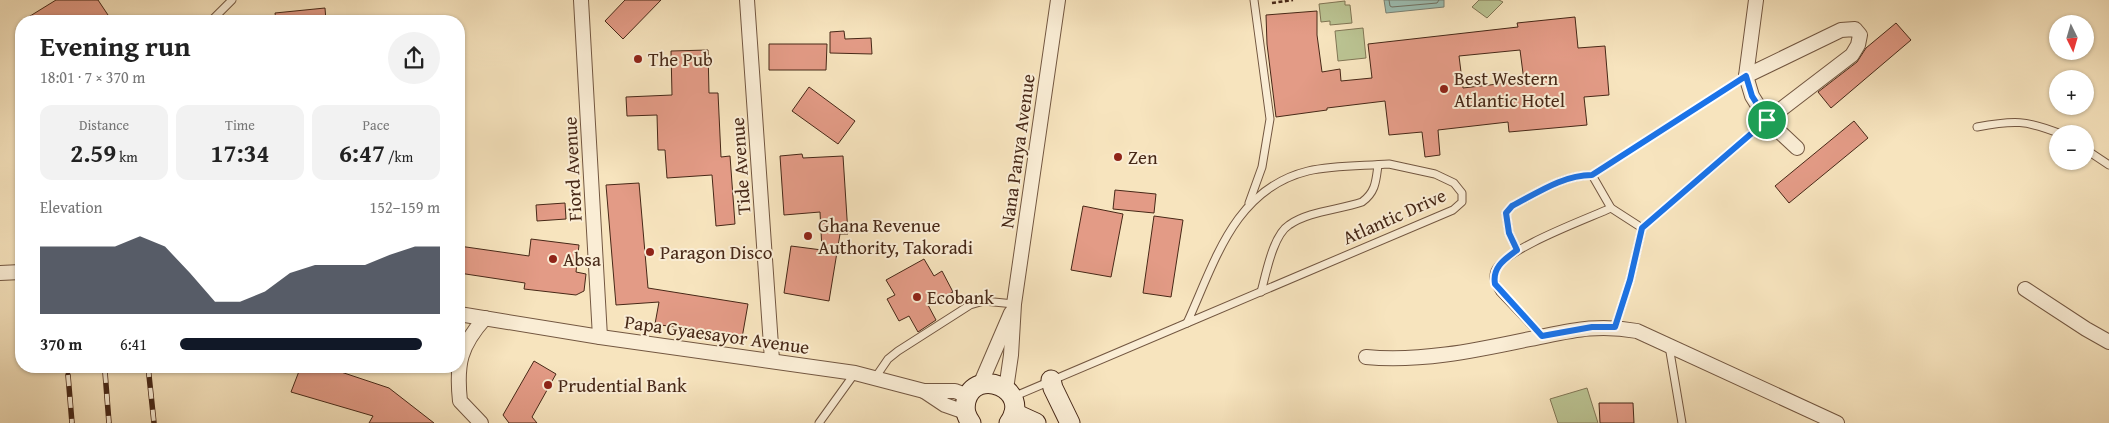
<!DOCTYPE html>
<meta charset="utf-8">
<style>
body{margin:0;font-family:"Gentium Book Plus",serif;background:#f2f2f2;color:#222;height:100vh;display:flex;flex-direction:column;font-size:19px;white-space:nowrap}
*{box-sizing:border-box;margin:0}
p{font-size:16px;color:#767676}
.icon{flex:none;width:28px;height:28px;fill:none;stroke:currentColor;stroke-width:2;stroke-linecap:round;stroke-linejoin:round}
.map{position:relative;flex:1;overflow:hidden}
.drawer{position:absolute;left:15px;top:15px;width:450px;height:358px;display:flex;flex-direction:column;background:#fff;border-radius:20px;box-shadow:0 1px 4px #0004}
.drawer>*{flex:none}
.needle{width:32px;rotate:175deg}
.controls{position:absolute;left:2049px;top:15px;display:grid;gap:10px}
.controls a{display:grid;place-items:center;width:45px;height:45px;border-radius:50%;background:#fff;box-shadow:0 1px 4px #0004;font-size:25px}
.pin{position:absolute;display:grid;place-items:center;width:42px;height:42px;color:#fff;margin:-21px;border:2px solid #fff;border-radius:50%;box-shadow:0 1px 5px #0007}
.round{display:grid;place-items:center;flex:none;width:52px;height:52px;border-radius:26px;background:#f2f2f2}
.headline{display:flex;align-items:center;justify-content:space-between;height:85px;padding:0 25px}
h1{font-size:28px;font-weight:700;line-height:38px}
.metrics{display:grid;grid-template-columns:repeat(3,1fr);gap:8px;height:85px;padding:5px 25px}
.metrics div{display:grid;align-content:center;border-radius:12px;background:#f2f2f2;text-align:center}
.metrics b{font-size:25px;font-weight:700}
.metrics small{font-size:14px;font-weight:400}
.metrics p{font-size:14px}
.chart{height:140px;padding:10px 25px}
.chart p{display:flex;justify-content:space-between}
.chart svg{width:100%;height:90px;margin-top:5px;fill:#111827;opacity:.7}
ul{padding:0 25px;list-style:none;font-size:16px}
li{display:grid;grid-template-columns:80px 60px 1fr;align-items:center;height:38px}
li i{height:12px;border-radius:6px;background:#111827}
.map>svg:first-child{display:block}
.green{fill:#bbc493;stroke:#817655}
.water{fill:#9dbeb2;stroke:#7b8274}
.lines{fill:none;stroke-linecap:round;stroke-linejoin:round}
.shore{stroke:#727364;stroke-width:1}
.building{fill:#e39b86;stroke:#472817;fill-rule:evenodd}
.lane-casing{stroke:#735741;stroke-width:9}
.street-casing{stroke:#735741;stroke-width:16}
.secondary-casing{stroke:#472817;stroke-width:21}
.path{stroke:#472817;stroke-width:2.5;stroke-dasharray:4 2.5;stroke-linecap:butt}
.lane{stroke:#faedd5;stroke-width:7}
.street{stroke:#faedd5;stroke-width:14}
.secondary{stroke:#faedd5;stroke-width:19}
.rail-casing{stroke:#472817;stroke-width:5.5}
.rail{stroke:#faedd5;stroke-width:4;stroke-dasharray:11;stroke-linecap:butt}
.route-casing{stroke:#fff;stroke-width:10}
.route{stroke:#1a73e8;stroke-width:6}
.poi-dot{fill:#8f2418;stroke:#faedd5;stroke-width:2}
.labels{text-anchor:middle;stroke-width:4;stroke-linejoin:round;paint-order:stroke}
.poi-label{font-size:19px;fill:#472817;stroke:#faedd5;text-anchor:start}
.street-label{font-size:19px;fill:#472817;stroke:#faedd5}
</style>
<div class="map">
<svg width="2109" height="423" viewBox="0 0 2109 423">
<rect width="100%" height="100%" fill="#f7e4be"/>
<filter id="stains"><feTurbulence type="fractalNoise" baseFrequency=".004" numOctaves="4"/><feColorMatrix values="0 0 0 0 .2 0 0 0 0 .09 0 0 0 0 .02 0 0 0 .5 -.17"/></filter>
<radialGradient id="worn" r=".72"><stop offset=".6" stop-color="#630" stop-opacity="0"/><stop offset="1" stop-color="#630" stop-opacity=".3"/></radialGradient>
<g class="green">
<path d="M1479,0H1499L1503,2L1487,18L1472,7Z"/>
<path d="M1345,1V5H1350L1352,23L1330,25V21L1321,22L1319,4Z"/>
<path d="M1363,28L1366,58L1338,61L1335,31Z"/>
<path d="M1587,388L1598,423H1558L1550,399Z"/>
</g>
<path class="water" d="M1384,0H1444V7L1386,13Z"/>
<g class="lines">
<path class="shore" d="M1389,0L1390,6L1392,7L1437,3L1439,0"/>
</g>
<g class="building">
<path d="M56,0H98L112,21H22Z"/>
<path d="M625,0H661L623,39L605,21Z"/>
<path d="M325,8L326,21H276L275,13Z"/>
<path d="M1317,11V35L1322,72L1340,69L1341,81L1372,78L1368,44L1518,27L1517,23L1575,17L1578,48L1605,46L1609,95L1584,97L1587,125L1509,132L1508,122L1438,130L1440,155L1425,157L1422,132L1389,135L1385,101L1327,108V110L1276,117L1267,44L1266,15ZM1520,50L1524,81L1463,88L1459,56Z"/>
<path d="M1896,23L1911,40L1831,108L1818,92L1857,62L1866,48Z"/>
<path d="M844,31L845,39L871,38L872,54L830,53V32Z"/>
<path d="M769,44H827L826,70H769Z"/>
<path d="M708,50L709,93H718L721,157L730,156L735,224L716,226L712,175L667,178L665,150H658L657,115L627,116L626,97L672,95L671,51Z"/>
<path d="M809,87L855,121L838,144L792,111Z"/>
<path d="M1854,121L1868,138L1789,203L1775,186Z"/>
<path d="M802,154L803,158L843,156L848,234H840L829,301L784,293L791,246L822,250L820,212L784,215L780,156Z"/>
<path d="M639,183L648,288L748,304L742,338L655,324L659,302L616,305L606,185Z"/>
<path d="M1115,190L1156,194L1154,213L1113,209Z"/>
<path d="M565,203L566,219L537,221L536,205Z"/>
<path d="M1083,206L1123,214L1111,277L1071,270Z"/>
<path d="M1154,216L1183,220L1171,297L1143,293Z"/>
<path d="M531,239L579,245L576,272L586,274L584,291L576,295L524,289L525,283L459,273V246L529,256Z"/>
<path d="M924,259L934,276L942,271L953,292L928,305L936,320L918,332L909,316L899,321L887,299L895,295L886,280Z"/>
<path d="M534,361L556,374L532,417L537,423H509L503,415Z"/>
<path d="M301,366H323L389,388L434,423H369L373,416L291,392Z"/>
<path d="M1599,403H1633L1634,423H1600Z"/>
</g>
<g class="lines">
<defs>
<g id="lane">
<path d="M211,21L232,0"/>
<path d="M1977,127C2014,120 2026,120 2061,134"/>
<path d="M2085,149L2109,165"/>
<path d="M1389,164L1435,174L1454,183L1462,193V202L1453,210L1187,323C1215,262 1234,189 1308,171C1334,165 1363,166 1389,164Z"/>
<path d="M1592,175L1611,208L1642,228"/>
<path d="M1249,203L1262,167L1270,119L1254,0"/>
<path d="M1517,250L1509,233L1506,213L1512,206C1537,193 1563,175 1592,175L1746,76"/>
<path d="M1261,292C1266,274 1273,235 1289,225C1309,211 1339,210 1362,202C1376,192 1376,180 1378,165"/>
<path d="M1615,327L1630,280L1642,228L1767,120"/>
<path d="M1542,336L1500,292C1496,285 1492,279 1495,271C1504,249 1587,219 1611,208"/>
<path d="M1669,346L1682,423"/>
<path d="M875,378L888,359L898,351L970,305L984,301L1014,304"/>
<path d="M1013,397L1187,323"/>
<path d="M819,423L855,373"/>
</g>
<g id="street">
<path d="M581,0L600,337"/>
<path d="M747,0L772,360"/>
<path d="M1756,0L1746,76L1752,96L1767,120L1797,148"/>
<path d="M1746,76L1841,30L1855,29L1860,35L1858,45L1852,55L1767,120"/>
<path d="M0,273L21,272"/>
<path d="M2025,289L2086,329L2109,342"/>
<path d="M459,314L600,337L855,373L924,391H955L968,396"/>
<path d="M1366,357C1419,362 1473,351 1525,340C1567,332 1593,323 1637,331L1837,423"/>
<path d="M980,385L1011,313"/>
<path d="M1006,389L1011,355L1014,304L1058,0"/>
<path d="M924,391L945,405L965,412"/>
<path d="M481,423L460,401C456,364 460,346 485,318"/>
</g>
<g id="secondary">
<path d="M1051,380L1053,388L1070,423"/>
<path d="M1014,413L1036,423"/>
<path d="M971,423C966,416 964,410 966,401C975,366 1033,389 1009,423"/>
</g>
</defs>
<use href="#lane" class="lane-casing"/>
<use href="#street" class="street-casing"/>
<use href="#secondary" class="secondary-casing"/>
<path class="path" d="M1272,3L1293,0"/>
<use href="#lane" class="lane"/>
<use href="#street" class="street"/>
<use href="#secondary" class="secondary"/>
<defs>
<g id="rail">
<path d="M148,366L154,423"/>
<path d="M105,372L109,423"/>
<path d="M68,375L72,423"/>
</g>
</defs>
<use href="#rail" class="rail-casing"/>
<use href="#rail" class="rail"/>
</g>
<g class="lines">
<defs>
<path id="route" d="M1746,76L1752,96L1767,120L1642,228L1630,280L1615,327H1592L1542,336L1495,284C1492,267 1505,259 1517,250L1509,233L1506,213L1512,206C1537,193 1563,175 1592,175Z"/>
</defs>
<use href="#route" class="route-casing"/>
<use href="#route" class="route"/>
</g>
<g class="poi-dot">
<circle cx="638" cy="59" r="5"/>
<circle cx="1444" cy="89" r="5"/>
<circle cx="1118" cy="157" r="5"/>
<circle cx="808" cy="236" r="5"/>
<circle cx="650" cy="252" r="5"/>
<circle cx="553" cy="259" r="5"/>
<circle cx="917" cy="297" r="5"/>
<circle cx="548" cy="385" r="5"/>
</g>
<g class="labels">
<g class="poi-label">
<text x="648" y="66">The Pub</text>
<text x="1454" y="85">Best Western<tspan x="1454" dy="22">Atlantic Hotel</tspan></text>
<text x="1128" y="164">Zen</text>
<text x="818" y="232">Ghana Revenue<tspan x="818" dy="22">Authority, Takoradi</tspan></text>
<text x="660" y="259">Paragon Disco</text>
<text x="563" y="266">Absa</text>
<text x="927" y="304">Ecobank</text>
<text x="558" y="392">Prudential Bank</text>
</g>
<g class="street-label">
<text transform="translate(1017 151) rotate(-82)" y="7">Nana Panya Avenue</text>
<text transform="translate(740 166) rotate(-94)" y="7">Tide Avenue</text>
<text transform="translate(572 169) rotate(-93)" y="7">Fiord Avenue</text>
<text transform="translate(1394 216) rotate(-24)" y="7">Atlantic Drive</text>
<text transform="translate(717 334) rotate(8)" y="7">Papa Gyaesayor Avenue</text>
</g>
</g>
<rect width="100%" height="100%" filter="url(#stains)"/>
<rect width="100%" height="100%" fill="url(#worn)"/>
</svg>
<div class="controls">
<a><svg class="needle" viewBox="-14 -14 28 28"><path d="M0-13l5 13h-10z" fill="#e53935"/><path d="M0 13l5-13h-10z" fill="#767676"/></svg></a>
<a>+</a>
<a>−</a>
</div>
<div class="pin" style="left:1767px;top:120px;background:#1e9e55"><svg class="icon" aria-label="arrive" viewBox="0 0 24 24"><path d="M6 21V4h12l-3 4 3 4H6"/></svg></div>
<section class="drawer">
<div class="headline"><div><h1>Evening run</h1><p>18:01 · 7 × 370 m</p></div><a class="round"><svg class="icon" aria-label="share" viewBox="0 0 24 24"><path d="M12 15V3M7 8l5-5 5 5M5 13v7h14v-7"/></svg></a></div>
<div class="metrics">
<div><p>Distance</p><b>2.59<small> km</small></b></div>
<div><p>Time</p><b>17:34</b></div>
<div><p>Pace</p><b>6:47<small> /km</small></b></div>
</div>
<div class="chart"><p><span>Elevation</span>152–159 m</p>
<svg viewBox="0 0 160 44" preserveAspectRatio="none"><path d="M0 44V11L10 11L20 11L30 11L40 6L50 11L60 24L70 38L80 38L90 33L100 24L110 20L120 20L130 20L140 15L150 11L160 11V44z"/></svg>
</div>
<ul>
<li><b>370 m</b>6:41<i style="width:93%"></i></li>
</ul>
</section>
</div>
